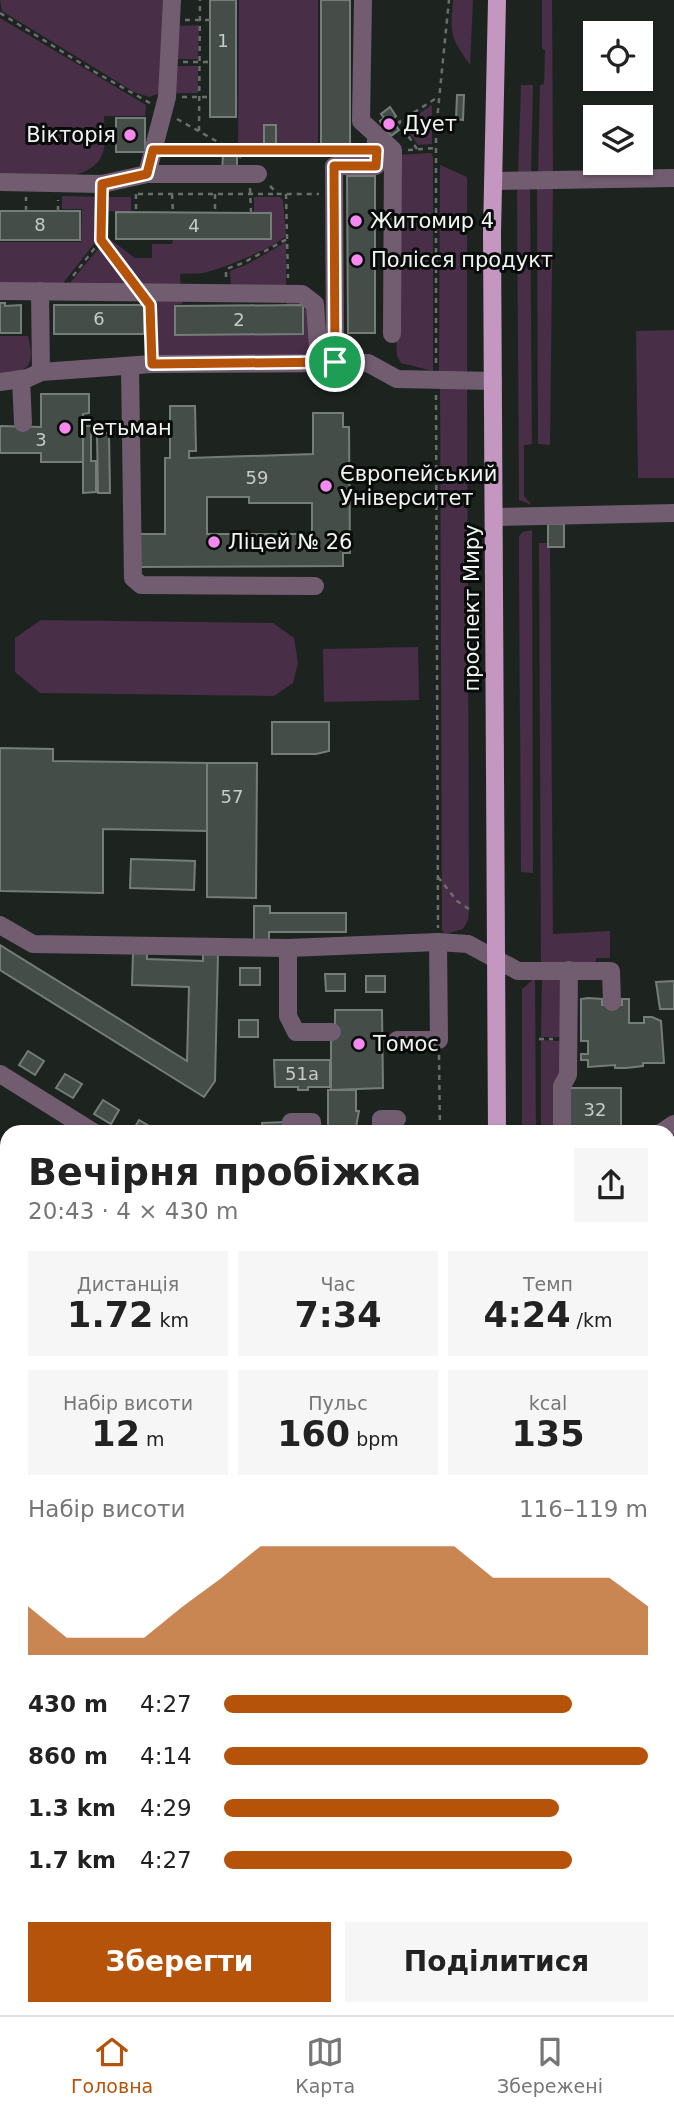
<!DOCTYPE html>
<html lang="uk">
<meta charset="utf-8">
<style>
body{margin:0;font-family:"DejaVu Sans",sans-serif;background:#f6f6f6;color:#222;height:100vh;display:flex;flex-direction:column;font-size:26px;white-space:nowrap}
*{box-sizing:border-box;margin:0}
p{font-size:23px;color:#767676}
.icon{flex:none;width:38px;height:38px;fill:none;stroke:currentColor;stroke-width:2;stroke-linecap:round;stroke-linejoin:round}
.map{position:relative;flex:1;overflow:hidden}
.panel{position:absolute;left:0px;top:1125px;width:676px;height:891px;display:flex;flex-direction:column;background:#fff;border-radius:21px 21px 0 0;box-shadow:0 2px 5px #0004}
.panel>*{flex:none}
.buttons{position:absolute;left:583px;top:21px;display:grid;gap:14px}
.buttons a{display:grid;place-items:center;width:70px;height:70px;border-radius:0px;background:#fff;box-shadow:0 2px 5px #0004;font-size:35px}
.pin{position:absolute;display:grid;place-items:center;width:60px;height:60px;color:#fff;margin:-30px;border:4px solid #fff;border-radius:50%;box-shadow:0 2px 7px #0007}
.round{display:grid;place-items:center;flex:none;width:74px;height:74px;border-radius:0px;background:#f6f6f6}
.head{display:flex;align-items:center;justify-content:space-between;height:119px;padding:0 28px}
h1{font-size:38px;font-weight:600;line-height:52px}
.metrics{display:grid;grid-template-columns:repeat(3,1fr);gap:10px;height:119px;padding:7px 28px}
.metrics div{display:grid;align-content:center;border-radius:0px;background:#f6f6f6;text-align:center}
.metrics b{font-size:35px;font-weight:600}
.metrics small{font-size:19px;font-weight:400}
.metrics p{font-size:19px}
.chart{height:196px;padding:14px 28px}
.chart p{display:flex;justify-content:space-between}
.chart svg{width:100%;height:126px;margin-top:7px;fill:#b45309;opacity:.7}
.action{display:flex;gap:14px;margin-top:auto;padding:14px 28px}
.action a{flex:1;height:80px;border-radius:0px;background:#b45309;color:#fff;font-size:28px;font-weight:600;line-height:80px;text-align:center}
.action a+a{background:#f6f6f6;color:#222}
ul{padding:0 28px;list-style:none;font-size:23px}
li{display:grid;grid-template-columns:112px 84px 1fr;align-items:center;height:52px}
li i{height:18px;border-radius:9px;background:#b45309}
.menu{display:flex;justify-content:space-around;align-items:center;height:98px;border-top:2px solid #e0e0e0;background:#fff;font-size:19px;color:#767676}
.menu a{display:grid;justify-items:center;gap:4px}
.menu .current{color:#b45309}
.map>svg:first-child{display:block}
.green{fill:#482e46}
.building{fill:#454d48;stroke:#757d78;stroke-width:2;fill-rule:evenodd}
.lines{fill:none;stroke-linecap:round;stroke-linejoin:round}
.path{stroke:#6a6f6c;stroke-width:2.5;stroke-dasharray:5 5;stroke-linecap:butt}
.minor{stroke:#725d70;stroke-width:18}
.major{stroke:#c397bf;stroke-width:18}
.route-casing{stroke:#fff;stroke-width:14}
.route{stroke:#b45309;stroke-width:9}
.poi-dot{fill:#f589ef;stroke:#090c0a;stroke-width:2.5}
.labels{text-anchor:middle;stroke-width:6;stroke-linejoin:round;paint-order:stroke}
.number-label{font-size:18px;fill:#c6cbc8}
.poi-label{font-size:21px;fill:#f1f5f2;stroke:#090c0a;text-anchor:start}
.street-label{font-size:21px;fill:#f1f5f2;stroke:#090c0a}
</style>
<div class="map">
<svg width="674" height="2015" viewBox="0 0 674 2015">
<rect width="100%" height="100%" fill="#1d2420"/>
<g class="green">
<path d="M0,0H167L160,93L149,97L134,92L2,11Z"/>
<path d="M239,0H318V148L276,149V125H264V149L238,148Z"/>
<path d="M453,0H473L470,65C450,36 450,35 453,0Z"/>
<path d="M542,0H552L553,175H538L540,85L544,84L545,50L542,49Z"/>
<path d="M0,18L146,105L145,116H104C104,127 107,144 102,155C89,186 28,177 0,177Z"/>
<path d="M199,25L198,59H173L176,26Z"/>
<rect x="173" y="66" width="25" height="27"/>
<path d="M521,85H533L531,176L518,175Z"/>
<path d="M432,105V144L418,145L406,128L409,126L407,122Z"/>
<path d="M431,153L433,157V371L401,363L397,356L396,334V155Z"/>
<path d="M440,165L467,177V374L439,372Z"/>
<path d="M530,186L532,444L524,445V496L532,505L519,500L517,187Z"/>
<path d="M537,186H553L550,445L538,444Z"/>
<path d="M62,196L100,197L97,240L60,287L0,286V242H81L82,209H62Z"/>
<path d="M104,197H131V212L108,211V238L135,258H152V244H172L173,240H272V212H254V197H280L283,200L286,236C273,248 220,270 203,273C196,274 188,273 180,274L181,290L138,286L117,261L103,237Z"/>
<path d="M286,242V289L231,290L230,271L248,264Z"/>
<path d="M102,244L137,289L67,287Z"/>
<path d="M155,296L182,297V304L174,305L175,335H303L304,305H287V297L306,301L314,345L308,354L304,356H156Z"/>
<path d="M674,330V478H638L636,331Z"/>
<path d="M0,336H28C35,366 30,371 0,376Z"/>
<path d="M440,388L467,389L469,909L468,920L463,929L445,934L442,930Z"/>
<path d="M532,530L533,873L521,872L519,573V536L523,532Z"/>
<path d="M539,543H548L550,547L553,934L610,931V958H596L595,965L541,963Z"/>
<path d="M41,620L273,623L294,638L298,663L293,683L274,696L40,693L15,672V638Z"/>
<path d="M418,647L419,700L324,702L323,649Z"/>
<path d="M542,976L562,979L563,1037H541Z"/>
<path d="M535,978L536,1132H522V989Z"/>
<path d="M541,1040L561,1041L559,1132H541Z"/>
</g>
<g class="building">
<rect x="210" y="0" width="26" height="117"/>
<rect x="321" y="0" width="29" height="146"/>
<path d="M457,95H464L463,120L456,119Z"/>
<path d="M390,107L396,116L392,120L399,130L391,136L380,121L384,118L381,114Z"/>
<rect x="116" y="118" width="29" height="34"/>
<rect x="264" y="125" width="12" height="24"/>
<path d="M223,156H237V170H222Z"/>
<path d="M347,176H375V333H348Z"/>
<rect x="0" y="211" width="80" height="29"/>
<path d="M116,212L271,213V239H116Z"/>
<path d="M0,303H5V306L21,305V333H0Z"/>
<rect x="54" y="305" width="90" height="29"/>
<path d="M303,305V334L175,335V306Z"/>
<path d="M41,394H89V413L83,414V462H41V453H0V426L41,427Z"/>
<path d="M170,406H195L196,451H189V458L313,454V413H343V427H349L350,553H343V566L138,567V534H165V458H170ZM207,497H249V503H312V538H303V534H207Z"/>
<path d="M83,426H91V461H96V492L83,493Z"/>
<path d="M97,433H109L110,493H98Z"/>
<rect x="548" y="524" width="16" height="23"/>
<path d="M272,722H329V751L316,754H272Z"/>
<path d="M0,748L53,749V761L207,763V831L103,829V893L0,891Z"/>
<path d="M207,763H257L256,898L207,897Z"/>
<path d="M131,859L195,861L194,890L130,888Z"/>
<path d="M254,906H270V913H346V932H269V942H254Z"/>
<path d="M0,945L187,1061L189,987L132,985L133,953H147V959L203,961V953L218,954L215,1081L204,1097L0,970Z"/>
<rect x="240" y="968" width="20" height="17"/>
<path d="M325,974H345V991H326Z"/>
<rect x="366" y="976" width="19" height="16"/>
<path d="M674,981V1009H660L656,982Z"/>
<path d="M588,998L602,999V1005H622V999H629V1023H644V1017H652L661,1021L664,1063H643V1066L626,1068H615V1065L588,1067V1060H581V1054H588V1041H581V999Z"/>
<path d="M335,1010H382L383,1088L331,1090V1036H335Z"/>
<rect x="239" y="1020" width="19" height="17"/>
<path d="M28,1051L44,1061L35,1075L19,1065Z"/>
<path d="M274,1060H330V1087H308V1090H298V1087H275Z"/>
<path d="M65,1074L82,1084L73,1098L56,1088Z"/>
<rect x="569" y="1088" width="52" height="44"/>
<path d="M328,1090H356V1111H359L355,1132H328Z"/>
<path d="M103,1100L119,1110L111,1124L94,1114Z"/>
<path d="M139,1120L156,1130L155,1132H132Z"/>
<path d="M284,1122L285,1132H263L262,1123Z"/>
<path d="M7,1320V1358L0,1357V1321L4,1324Z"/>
<path d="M0,1394L7,1395V1415L0,1413Z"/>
<path d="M0,1468L7,1469V1511L0,1510Z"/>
<path d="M0,1633L7,1634V1671L0,1670Z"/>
<path d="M674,1719V1767L668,1771V1723Z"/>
<path d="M0,1765L7,1766V1798L0,1797Z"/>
<path d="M0,1827H7V1845L0,1846Z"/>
</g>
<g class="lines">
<g class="path">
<path d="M0,13L95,72L150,103"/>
<path d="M185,20H210"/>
<path d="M183,62H210"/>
<path d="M182,97H210"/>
<path d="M177,119L227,147L243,159"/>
<path d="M199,131L200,0"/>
<path d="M417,149L399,122L438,97"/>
<path d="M170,150L328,151"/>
<path d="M408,150L435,148"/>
<path d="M270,186L278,194H319"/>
<path d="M250,188L251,213"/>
<path d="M136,194V212"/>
<path d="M138,194H278"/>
<path d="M172,194L173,213"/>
<path d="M215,194V213"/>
<path d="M286,194L288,278"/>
<path d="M102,201L101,240L128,276"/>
<path d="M26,211V197"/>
<path d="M58,211V200"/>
<path d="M73,276L101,240"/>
<path d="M226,277V269L243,263L287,239"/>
<path d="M150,307L152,349"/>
<path d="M436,363V130L449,0"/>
<path d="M436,395L438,928"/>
<path d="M438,877L457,901L469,909"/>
<path d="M539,1039H553"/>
<path d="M439,1055L440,1132"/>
<path d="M0,1343L7,1344"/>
<path d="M443,2015V2009"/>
</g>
<g class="minor">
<path d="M363,0L361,121L393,150L392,334"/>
<path d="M147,174L167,97L172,0"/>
<path d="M493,181L674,178"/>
<path d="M0,182L102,184L147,174H258"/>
<path d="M0,291L302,294L315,304L319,363"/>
<path d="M40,291L41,372"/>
<path d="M335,362L334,166H376V135"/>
<path d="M130,366L133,578L141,585L315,586"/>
<path d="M21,379L23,423"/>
<path d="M0,382L28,378L41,372L152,364L368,363L397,379L493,381"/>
<path d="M494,517L674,513"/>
<path d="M0,925L33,944L288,948"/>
<path d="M332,1032H296L288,1016V948L438,942L468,944L518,971H611L612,1002"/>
<path d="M397,1040H439L438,942"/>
<path d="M0,1074L93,1132"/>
<path d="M291,1122H312L313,1132"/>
<path d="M381,1132V1119H397"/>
<path d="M562,1132V1086L568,1075L569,970"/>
<path d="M662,1132L674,1124"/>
<path d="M668,1182H674"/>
<path d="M0,1365H7"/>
<path d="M668,1436H674"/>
<path d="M3,1553L7,1530"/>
<path d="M0,1745L7,1746"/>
<path d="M0,1817H7"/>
</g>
<g class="major">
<path d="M497,0L492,233L497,1132"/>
<path d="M0,1274L7,1281"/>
<path d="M501,2009V2015"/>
</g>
</g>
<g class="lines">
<defs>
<path id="route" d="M153,150H377L376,166H334L335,362L152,364L150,305L101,240L102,184L147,174Z"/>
</defs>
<use href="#route" class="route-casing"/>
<use href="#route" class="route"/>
</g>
<g class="poi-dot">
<circle cx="389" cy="124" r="7"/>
<circle cx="130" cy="135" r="7"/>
<circle cx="356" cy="221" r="7"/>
<circle cx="357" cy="260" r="7"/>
<circle cx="65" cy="428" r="7"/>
<circle cx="326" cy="486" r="7"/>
<circle cx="214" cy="542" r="7"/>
<circle cx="359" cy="1044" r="7"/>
</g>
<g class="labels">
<g class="number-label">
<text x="223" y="47">1</text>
<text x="40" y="231">8</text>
<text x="194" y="232">4</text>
<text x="99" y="325">6</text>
<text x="239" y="326">2</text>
<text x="41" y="446">3</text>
<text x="257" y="484">59</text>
<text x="232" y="803">57</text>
<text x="302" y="1080">51а</text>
<text x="595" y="1116">32</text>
</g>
<g class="poi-label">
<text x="403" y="131">Дует</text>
<text x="116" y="142" text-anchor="end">Вікторія</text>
<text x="370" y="228">Житомир 4</text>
<text x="371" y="267">Полісся продукт</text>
<text x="79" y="435">Гетьман</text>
<text x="340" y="481">Європейський<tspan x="340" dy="24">Університет</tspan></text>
<text x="228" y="549">Ліцей № 26</text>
<text x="373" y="1051">Томос</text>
</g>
<g class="street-label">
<text transform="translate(472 608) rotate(-90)" y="7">проспект Миру</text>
</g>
</g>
</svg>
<div class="buttons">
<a><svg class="icon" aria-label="locate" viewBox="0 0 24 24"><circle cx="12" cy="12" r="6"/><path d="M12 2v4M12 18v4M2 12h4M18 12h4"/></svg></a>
<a><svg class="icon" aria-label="layers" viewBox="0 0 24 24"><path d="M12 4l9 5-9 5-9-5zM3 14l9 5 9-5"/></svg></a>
</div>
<div class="pin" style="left:335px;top:362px;background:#1e9e55"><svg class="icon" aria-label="arrive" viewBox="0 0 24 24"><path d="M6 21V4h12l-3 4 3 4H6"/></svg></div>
<section class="panel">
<div class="head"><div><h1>Вечірня пробіжка</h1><p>20:43 · 4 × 430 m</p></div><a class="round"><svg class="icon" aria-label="share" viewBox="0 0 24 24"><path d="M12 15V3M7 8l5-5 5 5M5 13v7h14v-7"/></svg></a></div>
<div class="metrics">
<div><p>Дистанція</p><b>1.72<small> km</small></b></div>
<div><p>Час</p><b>7:34</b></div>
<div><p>Темп</p><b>4:24<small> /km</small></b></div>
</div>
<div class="metrics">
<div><p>Набір висоти</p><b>12<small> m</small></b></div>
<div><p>Пульс</p><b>160<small> bpm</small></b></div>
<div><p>kcal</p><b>135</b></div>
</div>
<div class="chart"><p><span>Набір висоти</span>116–119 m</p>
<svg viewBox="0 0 160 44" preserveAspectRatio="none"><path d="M0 44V27L10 38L20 38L30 38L40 27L50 17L60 6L70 6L80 6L90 6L100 6L110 6L120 17L130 17L140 17L150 17L160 27V44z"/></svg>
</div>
<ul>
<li><b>430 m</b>4:27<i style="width:82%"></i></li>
<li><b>860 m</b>4:14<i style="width:100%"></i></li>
<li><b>1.3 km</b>4:29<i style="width:79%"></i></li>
<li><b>1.7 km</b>4:27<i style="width:82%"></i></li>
</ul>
<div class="action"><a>Зберегти</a><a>Поділитися</a></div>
</section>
</div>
<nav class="menu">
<a class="current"><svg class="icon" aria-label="home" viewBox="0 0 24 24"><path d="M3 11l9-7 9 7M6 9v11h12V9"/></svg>Головна</a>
<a><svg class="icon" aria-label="map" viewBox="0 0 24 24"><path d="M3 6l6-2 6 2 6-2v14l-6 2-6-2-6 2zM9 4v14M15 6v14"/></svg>Карта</a>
<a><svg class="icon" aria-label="saved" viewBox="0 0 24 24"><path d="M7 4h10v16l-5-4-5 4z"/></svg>Збережені</a>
</nav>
